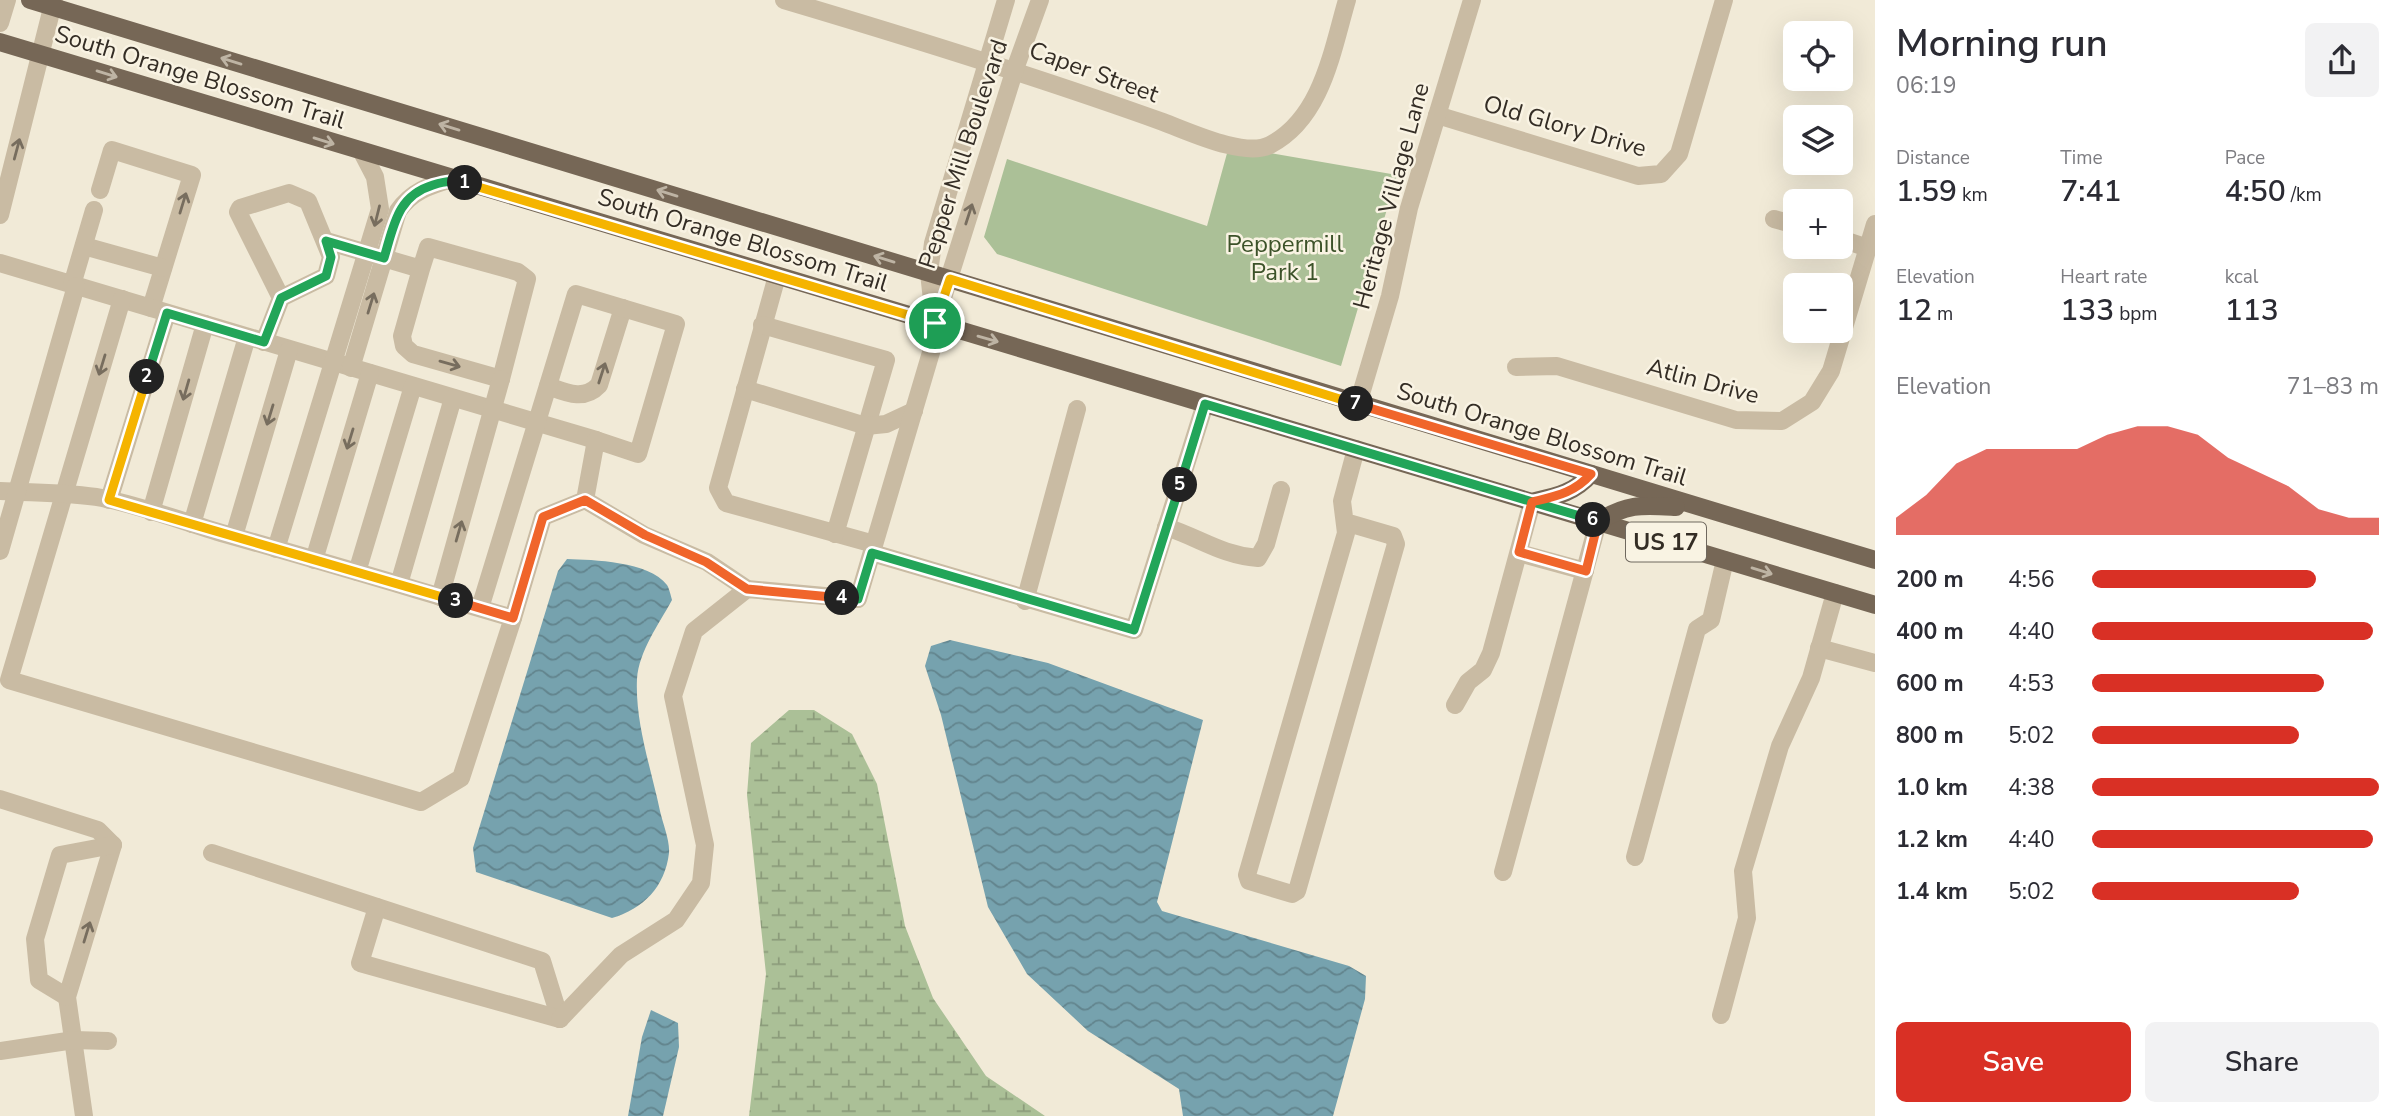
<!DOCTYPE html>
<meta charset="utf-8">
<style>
body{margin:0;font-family:"Nunito Sans",sans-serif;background:#f2f2f3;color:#2b2b33;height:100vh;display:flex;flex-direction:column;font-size:26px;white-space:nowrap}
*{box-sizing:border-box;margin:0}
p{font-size:23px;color:#7c7c81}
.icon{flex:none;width:38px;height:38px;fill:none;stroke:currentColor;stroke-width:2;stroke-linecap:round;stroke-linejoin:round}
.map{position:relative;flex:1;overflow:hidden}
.drawer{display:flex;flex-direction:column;background:#fff;width:525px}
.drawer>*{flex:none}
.tools{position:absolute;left:1783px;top:21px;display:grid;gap:14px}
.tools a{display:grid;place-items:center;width:70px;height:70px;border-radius:10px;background:#fff;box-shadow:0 7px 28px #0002;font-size:35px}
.pin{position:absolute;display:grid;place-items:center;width:60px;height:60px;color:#fff;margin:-30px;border:4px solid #fff;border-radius:50%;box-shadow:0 2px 7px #0007}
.km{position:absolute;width:35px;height:35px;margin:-18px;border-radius:50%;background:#222;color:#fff;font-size:19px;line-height:35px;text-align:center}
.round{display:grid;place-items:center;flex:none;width:74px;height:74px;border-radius:10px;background:#f2f2f3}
.headline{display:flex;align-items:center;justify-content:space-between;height:119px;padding:0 21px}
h1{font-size:38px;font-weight:600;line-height:52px}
.stats{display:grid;grid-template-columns:repeat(3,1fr);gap:10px;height:119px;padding:7px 21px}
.stats div{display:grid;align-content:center}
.stats b{font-size:30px;font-weight:600}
.stats small{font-size:19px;font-weight:400}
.stats p{font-size:19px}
.chart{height:196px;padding:14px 21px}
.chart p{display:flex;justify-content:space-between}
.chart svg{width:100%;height:126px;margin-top:7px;fill:#d93025;opacity:.7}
.primary-button{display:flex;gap:14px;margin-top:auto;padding:14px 21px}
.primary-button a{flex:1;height:80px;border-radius:10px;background:#d93025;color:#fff;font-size:28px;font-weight:600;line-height:80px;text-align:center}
.primary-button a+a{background:#f2f2f3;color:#2b2b33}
ul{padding:0 21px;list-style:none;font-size:23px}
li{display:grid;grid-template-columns:112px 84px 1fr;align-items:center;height:52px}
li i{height:18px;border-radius:9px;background:#d93025}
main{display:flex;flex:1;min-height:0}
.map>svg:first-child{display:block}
.wetland{fill:url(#wetland-marsh)}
.park{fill:#abc097}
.water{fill:url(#water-waves)}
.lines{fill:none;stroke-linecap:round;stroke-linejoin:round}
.minor{stroke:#c9bba3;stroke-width:18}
.major{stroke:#766756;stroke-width:18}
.oneway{stroke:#beb4a4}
.oneway2{stroke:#776d5e}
.split-1-casing{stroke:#fff;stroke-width:14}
.split-2-casing{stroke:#fff;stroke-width:14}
.split-3-casing{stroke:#fff;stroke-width:14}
.split-4-casing{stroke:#fff;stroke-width:14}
.split-5-casing{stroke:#fff;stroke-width:14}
.split-6-casing{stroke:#fff;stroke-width:14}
.split-7-casing{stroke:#fff;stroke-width:14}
.split-8-casing{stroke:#fff;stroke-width:14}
.split-1{stroke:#f5b400;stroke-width:9}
.split-2{stroke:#22a559;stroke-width:9}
.split-3{stroke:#f5b400;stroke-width:9}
.split-4{stroke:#f0652b;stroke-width:9}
.split-5{stroke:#22a559;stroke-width:9}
.split-6{stroke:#22a559;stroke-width:9}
.split-7{stroke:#f0652b;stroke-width:9}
.split-8{stroke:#f5b400;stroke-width:9}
.labels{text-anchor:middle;stroke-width:5;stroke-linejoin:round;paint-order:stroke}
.shield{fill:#f9f3e3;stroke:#6f685e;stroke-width:2}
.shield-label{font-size:23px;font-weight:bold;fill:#342d25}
.street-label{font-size:24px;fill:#342d25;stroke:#f9f3e3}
.park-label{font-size:24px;fill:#3c5229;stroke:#f9f3e3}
</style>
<main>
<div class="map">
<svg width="1875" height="1116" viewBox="0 0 1875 1116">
<defs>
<pattern id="wetland-marsh" width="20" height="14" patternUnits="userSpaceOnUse" patternTransform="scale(1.75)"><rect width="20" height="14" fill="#abc097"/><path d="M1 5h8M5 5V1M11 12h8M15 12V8" fill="none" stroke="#8c9c7b"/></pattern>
<pattern id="water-waves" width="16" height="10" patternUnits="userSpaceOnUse" patternTransform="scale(1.75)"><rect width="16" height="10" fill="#76a2ae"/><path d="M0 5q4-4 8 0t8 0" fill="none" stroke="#62848d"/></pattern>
</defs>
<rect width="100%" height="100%" fill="#f1ead7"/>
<path class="wetland" d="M789,710H814L852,734L877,784L905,926L933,998L986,1076L1045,1116H749L766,974L747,795L751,743Z"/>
<path class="park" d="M1229,146L1397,175L1341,366L997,254L984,237L1007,159L1207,226Z"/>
<g class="water">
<path d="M567,559C593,560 649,561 667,585C669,588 671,596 672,600C659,624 639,651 637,679C635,723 651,768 660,811C663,824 670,841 669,853C665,887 643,909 612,918L476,872L473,848L558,571Z"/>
<path d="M950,640L1048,663L1203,720L1157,902L1162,911L1349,966L1366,976L1365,999L1333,1116H1183L1179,1089L1088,1031L1027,974L988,907L941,715L925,666L931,646Z"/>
<path d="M651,1010L678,1023L679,1047L663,1116H628L642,1037Z"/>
</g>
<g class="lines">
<g class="minor">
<path d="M784,0C912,38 1038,77 1163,122C1188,131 1244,158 1270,145C1322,118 1332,51 1347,0"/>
<path d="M0,23L7,0"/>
<path d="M1437,115L1638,176L1661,174L1679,154L1724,0"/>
<path d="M100,190L112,150L192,175L151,308"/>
<path d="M0,215L54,0"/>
<path d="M1774,219L1796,225"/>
<path d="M1841,239L1868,248"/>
<path d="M326,241L421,269L402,336L404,346L413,354L501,379L527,279L518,272L428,247L421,269"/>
<path d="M84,246L163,268"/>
<path d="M0,263L596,440"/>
<path d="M777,276L718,488L726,503L874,544"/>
<path d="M72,285L94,210"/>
<path d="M122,299L9,680L421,802L461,778L513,618"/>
<path d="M934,318L929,273L933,243L1006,0"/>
<path d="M762,325L886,360L835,534"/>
<path d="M264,342L281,298L238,212L240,208L289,193L308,201L331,257L326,276L281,298"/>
<path d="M1516,367L1557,366L1736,420L1782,421L1812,402L1831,371L1875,224"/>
<path d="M351,368L398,211C412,191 429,186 452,179"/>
<path d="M548,386C567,393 584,401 599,385L623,308"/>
<path d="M745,389L866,426L886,424L914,411"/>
<path d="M1358,404L1390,296L1409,208L1472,0"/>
<path d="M0,491C33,493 69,492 102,498C143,506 184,522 225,534C321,561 417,590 513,618L543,517L585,500L596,440L638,454L676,324L576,294L480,608"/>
<path d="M109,500L167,313"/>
<path d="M585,500L644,535L707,562L747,589"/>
<path d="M151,512L205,324"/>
<path d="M1345,522L1393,536L1396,544L1297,891L1292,894L1249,881L1247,875L1346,533L1342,501L1356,449"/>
<path d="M192,524L247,337"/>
<path d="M1166,527C1200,538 1221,555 1258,558L1266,544L1281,490"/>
<path d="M234,536L289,350"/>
<path d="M276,549L380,209L375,177L362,152"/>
<path d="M0,551L76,286"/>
<path d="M872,553L1134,630L1205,404"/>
<path d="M1519,553L1585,571"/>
<path d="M314,560L370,373"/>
<path d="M357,572L413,386"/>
<path d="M399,584L453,398"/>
<path d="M440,597L501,379"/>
<path d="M1025,601L1077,409"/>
<path d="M1819,648L1875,663"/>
<path d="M1455,705L1468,682L1483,670L1491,653L1532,502"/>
<path d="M0,799L98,830L113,845L67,997L84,1116"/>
<path d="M212,853L542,961L560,1019"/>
<path d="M1635,857L1697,629L1711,620L1725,560"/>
<path d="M1503,872L1598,522"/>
<path d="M377,907L360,963L560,1019"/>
<path d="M67,997L39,980L35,939L60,855L113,845"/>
<path d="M1721,1015L1747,918L1743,871L1780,746L1811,678L1835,593"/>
<path d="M560,1019L621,955L676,920L701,883L705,845L673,696L694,631L747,589L858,599L932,349L935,323L1015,69L1040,0"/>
<path d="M0,1051L74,1040L108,1041"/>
</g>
<g class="major">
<path d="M30,0L1875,560"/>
<path d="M0,42L1875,605"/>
<path d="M1535,501C1558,496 1575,492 1591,474"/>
<path d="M1598,522C1627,503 1643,505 1676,507"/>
</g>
</g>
<defs><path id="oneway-shaft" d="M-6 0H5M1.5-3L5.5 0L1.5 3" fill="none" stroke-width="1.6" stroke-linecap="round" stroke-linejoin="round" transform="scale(1.75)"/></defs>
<g class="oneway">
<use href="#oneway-shaft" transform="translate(231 61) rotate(-163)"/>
<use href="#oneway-shaft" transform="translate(107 74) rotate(17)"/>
<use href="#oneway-shaft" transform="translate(449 127) rotate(-163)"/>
<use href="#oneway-shaft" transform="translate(324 141) rotate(17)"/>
<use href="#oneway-shaft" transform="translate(667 193) rotate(-163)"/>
<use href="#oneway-shaft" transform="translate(884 259) rotate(-163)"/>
<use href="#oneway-shaft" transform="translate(988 339) rotate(16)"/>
<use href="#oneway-shaft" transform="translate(1762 571) rotate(17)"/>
</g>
<g class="oneway2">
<use href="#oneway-shaft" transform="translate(17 149) rotate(-75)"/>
<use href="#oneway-shaft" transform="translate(183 203) rotate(-73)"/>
<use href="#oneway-shaft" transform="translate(969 214) rotate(-72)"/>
<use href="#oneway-shaft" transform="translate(377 216) rotate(104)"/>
<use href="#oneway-shaft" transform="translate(371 303) rotate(-73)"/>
<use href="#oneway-shaft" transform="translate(450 364) rotate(16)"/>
<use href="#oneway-shaft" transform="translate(102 365) rotate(107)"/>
<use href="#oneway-shaft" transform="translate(602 373) rotate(-72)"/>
<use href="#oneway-shaft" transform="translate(186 390) rotate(106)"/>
<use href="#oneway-shaft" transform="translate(270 415) rotate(107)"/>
<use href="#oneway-shaft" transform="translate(350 439) rotate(107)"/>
<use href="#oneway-shaft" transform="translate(459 531) rotate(-74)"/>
<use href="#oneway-shaft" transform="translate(87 932) rotate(-73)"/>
</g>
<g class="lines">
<defs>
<path id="split-1" d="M465,183L935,323"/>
<path id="split-2" d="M147,377L167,313L264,342L281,298L326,276L331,257L326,241L384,258C394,225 397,196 433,185C446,181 453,180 465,183"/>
<path id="split-3" d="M147,377L109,500L456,601"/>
<path id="split-4" d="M456,601L513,618L543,517L585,500L645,535L706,562L747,589L842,598"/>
<path id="split-5" d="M842,598L858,599L872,553L1134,630L1180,485"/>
<path id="split-6" d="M1180,485L1205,404L1593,520"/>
<path id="split-7" d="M1356,404L1591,474C1574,493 1556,496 1532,502L1519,552L1586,571L1598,522L1593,520"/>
<path id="split-8" d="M935,323L950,279L1356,404"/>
</defs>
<use href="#split-1" class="split-1-casing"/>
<use href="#split-2" class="split-2-casing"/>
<use href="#split-3" class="split-3-casing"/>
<use href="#split-4" class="split-4-casing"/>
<use href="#split-5" class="split-5-casing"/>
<use href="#split-6" class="split-6-casing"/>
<use href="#split-7" class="split-7-casing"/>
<use href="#split-8" class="split-8-casing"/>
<use href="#split-1" class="split-1"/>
<use href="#split-2" class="split-2"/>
<use href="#split-3" class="split-3"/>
<use href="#split-4" class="split-4"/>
<use href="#split-5" class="split-5"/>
<use href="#split-6" class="split-6"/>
<use href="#split-7" class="split-7"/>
<use href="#split-8" class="split-8"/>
</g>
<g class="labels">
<rect class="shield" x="1626" y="522.5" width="80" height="39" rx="5"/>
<g class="shield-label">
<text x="1666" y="550">US 17</text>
</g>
<g class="street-label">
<text transform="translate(1094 72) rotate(20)" y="8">Caper Street</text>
<text transform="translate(200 77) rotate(17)" y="8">South Orange Blossom Trail</text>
<text transform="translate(1565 126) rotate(16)" y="8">Old Glory Drive</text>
<text transform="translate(963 154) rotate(-72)" y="8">Pepper Mill Boulevard</text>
<text transform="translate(1391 196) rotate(-75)" y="8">Heritage Village Lane</text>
<text transform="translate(743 240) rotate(17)" y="8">South Orange Blossom Trail</text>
<text transform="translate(1703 381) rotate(15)" y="8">Atlin Drive</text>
<text transform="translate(1542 434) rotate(17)" y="8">South Orange Blossom Trail</text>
</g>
<g class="park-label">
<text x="1285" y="252">Peppermill<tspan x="1285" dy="28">Park 1</tspan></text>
</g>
</g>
</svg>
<div class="tools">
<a><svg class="icon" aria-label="locate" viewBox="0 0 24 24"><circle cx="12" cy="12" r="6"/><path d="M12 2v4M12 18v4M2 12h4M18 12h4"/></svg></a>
<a><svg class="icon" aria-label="layers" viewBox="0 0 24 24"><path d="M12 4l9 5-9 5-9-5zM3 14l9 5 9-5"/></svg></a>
<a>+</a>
<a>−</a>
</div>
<div class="pin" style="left:935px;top:323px;background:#1e9e55"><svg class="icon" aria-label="arrive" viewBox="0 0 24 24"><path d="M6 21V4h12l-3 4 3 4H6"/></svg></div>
<b class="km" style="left:465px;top:183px">1</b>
<b class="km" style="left:147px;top:377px">2</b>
<b class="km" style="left:456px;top:601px">3</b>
<b class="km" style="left:842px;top:598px">4</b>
<b class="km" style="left:1180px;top:485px">5</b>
<b class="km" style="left:1593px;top:520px">6</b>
<b class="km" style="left:1356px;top:404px">7</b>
</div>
<section class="drawer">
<div class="headline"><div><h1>Morning run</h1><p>06:19</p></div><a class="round"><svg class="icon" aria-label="share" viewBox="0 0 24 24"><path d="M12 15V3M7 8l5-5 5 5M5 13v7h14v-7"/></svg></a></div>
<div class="stats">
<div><p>Distance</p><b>1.59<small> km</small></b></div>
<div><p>Time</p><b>7:41</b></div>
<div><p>Pace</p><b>4:50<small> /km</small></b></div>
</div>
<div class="stats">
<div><p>Elevation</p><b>12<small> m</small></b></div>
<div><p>Heart rate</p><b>133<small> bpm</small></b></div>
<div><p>kcal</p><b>113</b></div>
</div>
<div class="chart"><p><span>Elevation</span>71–83 m</p>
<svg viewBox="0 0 160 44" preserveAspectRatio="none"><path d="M0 44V38L10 30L20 19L30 14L40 14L50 14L60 14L70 9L80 6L90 6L100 9L110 17L120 22L130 27L140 35L150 38L160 38V44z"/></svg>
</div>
<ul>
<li><b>200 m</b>4:56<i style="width:78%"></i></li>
<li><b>400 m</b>4:40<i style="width:98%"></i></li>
<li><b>600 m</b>4:53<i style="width:81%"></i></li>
<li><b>800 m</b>5:02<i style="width:72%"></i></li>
<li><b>1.0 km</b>4:38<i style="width:100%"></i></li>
<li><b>1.2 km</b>4:40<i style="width:98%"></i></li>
<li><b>1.4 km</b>5:02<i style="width:72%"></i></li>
</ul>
<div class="primary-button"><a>Save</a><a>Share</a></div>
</section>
</main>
